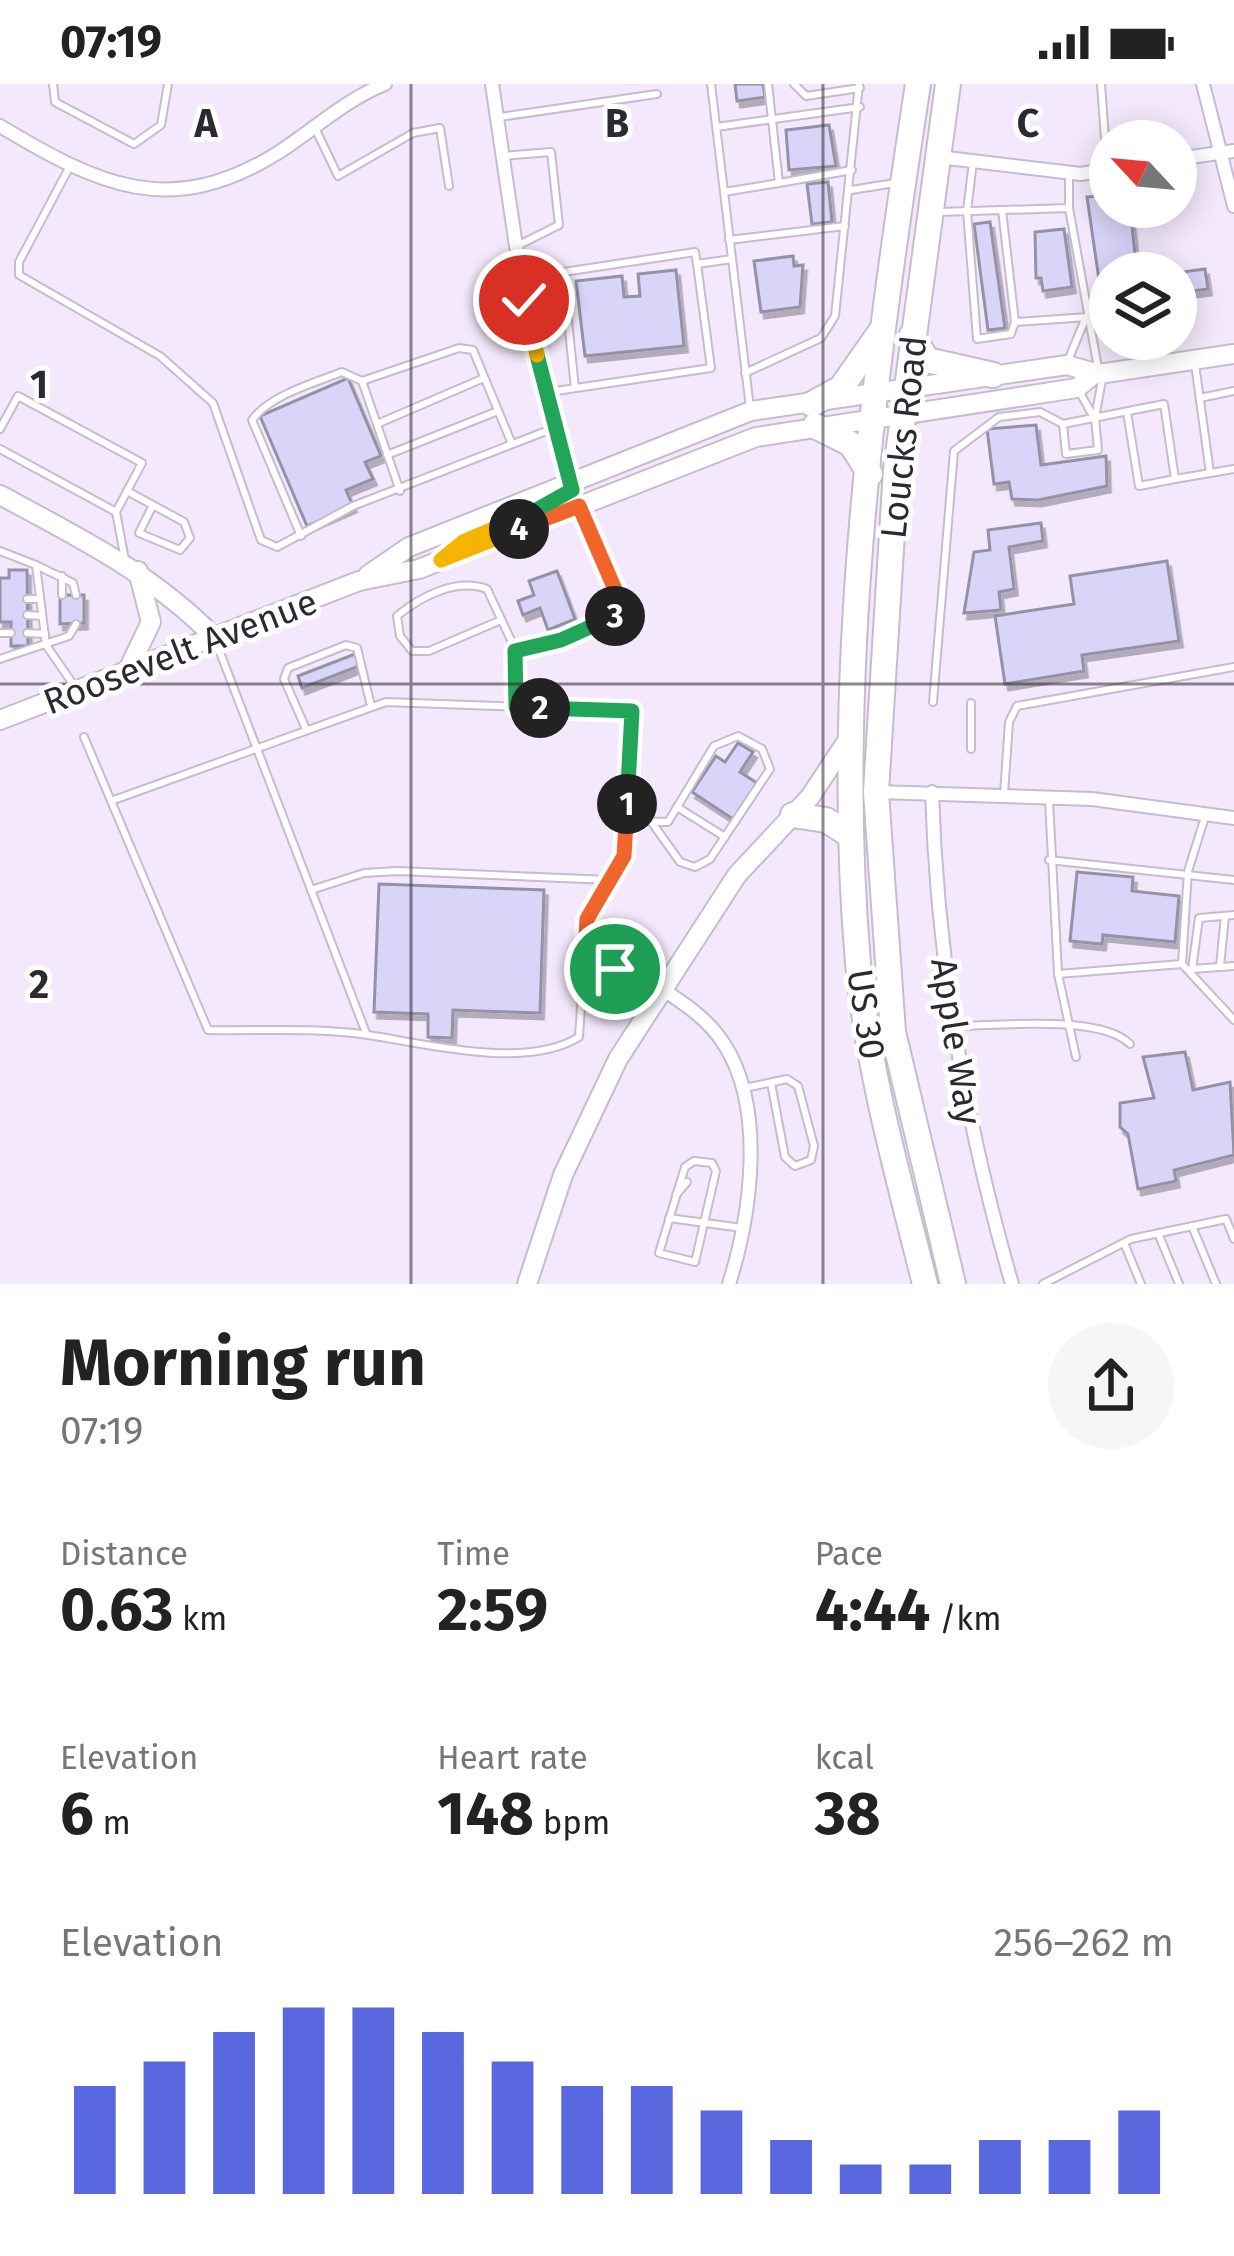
<!DOCTYPE html>
<meta charset="utf-8">
<style>
body{margin:0;font-family:"Fira Sans",sans-serif;background:#f6f6f6;color:#222;height:100vh;display:flex;flex-direction:column;font-size:45px;white-space:nowrap}
*{box-sizing:border-box;margin:0}
p{font-size:39px;color:#767676}
.icon{flex:none;width:66px;height:66px;fill:none;stroke:currentColor;stroke-width:2;stroke-linecap:round;stroke-linejoin:round}
.map{position:relative;height:1200px;overflow:hidden}
.sheet{display:flex;flex-direction:column;background:#fff;flex:1}
.sheet>*{flex:none}
.needle{width:78px;rotate:296deg}
.controls{position:absolute;left:1089px;top:36px;display:grid;gap:24px}
.controls a{display:grid;place-items:center;width:108px;height:108px;border-radius:50%;background:#fff;box-shadow:0 6px 30px #0003;font-size:60px}
.pin{position:absolute;display:grid;place-items:center;width:102px;height:102px;color:#fff;margin:-51px;border:6px solid #fff;border-radius:50%;box-shadow:0 3px 12px #0007}
.km{position:absolute;width:60px;height:60px;margin:-30px;border-radius:50%;background:#222;color:#fff;font-size:33px;line-height:60px;text-align:center}
.round{display:grid;place-items:center;flex:none;width:126px;height:126px;border-radius:63px;background:#f6f6f6}
.overview{display:flex;align-items:center;justify-content:space-between;height:204px;padding:0 60px}
h1{font-size:66px;font-weight:700;line-height:90px}
.stats{display:grid;grid-template-columns:repeat(3,1fr);gap:18px;height:204px;padding:12px 60px}
.stats div{display:grid;align-content:center}
.stats b{font-size:60px;font-weight:700}
.stats small{font-size:33px;font-weight:400}
.stats p{font-size:33px}
.chart{height:336px;padding:24px 60px}
.chart p{display:flex;justify-content:space-between}
.chart svg{width:100%;height:216px;margin-top:12px;stroke:#5968df;stroke-width:6}
.status{display:flex;justify-content:space-between;align-items:center;height:84px;padding:0 60px;background:#fff;direction:ltr}
.status svg{height:33px;fill:currentColor}
.map>svg:first-child{display:block}
.building{fill:#d8d5f9;stroke:#9492a5;stroke-width:3;filter:url(#shadow)}
.lines{fill:none;stroke-linecap:round;stroke-linejoin:round}
.lane-casing{stroke:#c6bcce;stroke-width:10}
.street-casing{stroke:#c6bcce;stroke-width:16}
.secondary-casing{stroke:#c6bcce;stroke-width:22}
.highway-casing{stroke:#c6bcce;stroke-width:28}
.lane{stroke:#fff;stroke-width:6}
.street{stroke:#fff;stroke-width:12}
.secondary{stroke:#fff;stroke-width:18}
.highway{stroke:#fff;stroke-width:24}
.split-1-casing{stroke:#fff;stroke-width:24}
.split-2-casing{stroke:#fff;stroke-width:24}
.split-3-casing{stroke:#fff;stroke-width:24}
.split-4-casing{stroke:#fff;stroke-width:24}
.split-5-casing{stroke:#fff;stroke-width:24}
.split-6-casing{stroke:#fff;stroke-width:24}
.split-7-casing{stroke:#fff;stroke-width:24}
.split-1{stroke:#f0652b;stroke-width:15}
.split-2{stroke:#22a559;stroke-width:15}
.split-3{stroke:#22a559;stroke-width:15}
.split-4{stroke:#f0652b;stroke-width:15}
.split-5{stroke:#f5b400;stroke-width:15}
.split-6{stroke:#22a559;stroke-width:15}
.split-7{stroke:#f5b400;stroke-width:15}
.grid{fill:none;stroke:#2d2930;stroke-width:3;stroke-opacity:0.55}
.labels{text-anchor:middle;stroke-width:10;stroke-linejoin:round;paint-order:stroke}
.street-label{font-size:36px;fill:#2d2930;stroke:#fff}
.grid-label{font-size:39px;text-anchor:middle;font-weight:bold;fill:#2d2930;stroke:#fff;stroke-width:10;stroke-linejoin:round;paint-order:stroke}
</style>
<div class="status"><b>07:19</b><svg viewBox="0 0 49 12"><path d="M0 12V9h3v3zM5 12V6h3v6zM10 12V3h3v9zM15 12V0h3v12zM26 1h20v11H26zM47 4h2v5h-2z"/></svg></div>
<div class="map">
<svg width="1234" height="1200" viewBox="0 0 1234 1200">
<defs>
<filter id="shadow"><feDropShadow dx="3.5" dy="6" stdDeviation="0" flood-color="#0004"/></filter>
</defs>
<rect width="100%" height="100%" fill="#f4e9fc"/>
<g class="building">
<path d="M735,0H763L765,13L737,17Z"/>
<path d="M829,41L836,82L789,86L786,46Z"/>
<path d="M828,98L832,138L812,140L807,100Z"/>
<path d="M1110,111V123H1130L1137,189H1110V255H1129L1108,258L1087,113Z"/>
<path d="M990,138L1005,244L988,246L974,140Z"/>
<path d="M1064,145L1072,203L1043,207L1041,194H1036L1035,148Z"/>
<path d="M793,172L794,182L803,181L800,223L761,228L754,177Z"/>
<path d="M1205,185L1208,205L1185,208L1183,188Z"/>
<path d="M676,186L684,262L585,272L576,197L622,192L624,213L640,212L638,190Z"/>
<path d="M348,294L381,372L365,378L373,395L346,406L353,422L307,442L260,332Z"/>
<path d="M1036,341L1041,381L1106,372L1107,402L1038,416L1012,415L1009,398L994,400L987,345Z"/>
<path d="M1041,439L1043,457L1009,463L1014,505L999,508L1001,526L964,529L974,468L990,466L988,446Z"/>
<path d="M1167,477L1179,557L1082,571L1084,587L1005,600L995,532L1074,520L1070,492Z"/>
<path d="M9,486H27L28,562H11V538H0V494H9Z"/>
<path d="M557,487L575,535L548,546L540,524L523,531L518,517L534,511L529,497Z"/>
<path d="M60,511H84V539L60,540Z"/>
<path d="M355,570L359,582L302,604L298,592Z"/>
<path d="M738,659L753,668L740,688L757,699L733,735L692,708L716,672L725,678Z"/>
<path d="M1077,788L1133,793L1132,807L1179,812L1175,858L1103,851L1102,860L1070,857Z"/>
<path d="M379,800L544,806L540,929L453,926L452,954L428,953V930L374,928Z"/>
<path d="M1185,968L1193,1006L1230,998L1234,1071L1174,1086L1176,1097L1138,1105L1128,1050L1120,1043V1019L1154,1014L1143,973Z"/>
</g>
<g class="lines">
<defs>
<g id="lane">
<path d="M53,0L55,18L134,60L161,41L168,0"/>
<path d="M711,0L750,324"/>
<path d="M794,0L806,12L860,4"/>
<path d="M1101,0L1107,82"/>
<path d="M500,33L657,10"/>
<path d="M716,43L860,23"/>
<path d="M315,44L338,92L413,49L440,44L449,102"/>
<path d="M503,72L551,68L559,141L519,161"/>
<path d="M973,78L967,127L977,255L1011,250L1015,238"/>
<path d="M69,84L19,178V191L160,272L213,319L261,456L277,463L353,422L554,344"/>
<path d="M779,99L852,86"/>
<path d="M851,106L895,99"/>
<path d="M724,108L779,99L768,0"/>
<path d="M1069,124V91"/>
<path d="M1002,126L1015,238L1088,233"/>
<path d="M939,128L1069,124L1098,284"/>
<path d="M729,156L845,142"/>
<path d="M563,189L575,304"/>
<path d="M524,194L695,168L697,180"/>
<path d="M1067,279L1086,233"/>
<path d="M1195,280L1210,389"/>
<path d="M745,289L821,254L835,232L859,0"/>
<path d="M362,297L400,407"/>
<path d="M1079,307L1093,332"/>
<path d="M549,308L711,284L697,180L732,175"/>
<path d="M1200,314L1234,307"/>
<path d="M377,340L484,294"/>
<path d="M1063,340L1066,370L1098,366L1095,334L1102,296"/>
<path d="M0,345L18,312L142,379L116,428L125,476"/>
<path d="M0,365L116,428"/>
<path d="M387,371L498,327"/>
<path d="M1175,395L1234,385"/>
<path d="M127,407L184,438L190,454L180,466L139,449L153,421"/>
<path d="M301,452L252,336C270,311 314,299 342,288L362,297L459,264L473,266L512,360"/>
<path d="M0,467L36,481L46,561L75,603"/>
<path d="M36,481L73,499L76,511"/>
<path d="M62,511V492"/>
<path d="M27,515H40"/>
<path d="M27,531L42,532"/>
<path d="M501,536L429,567H412L400,552L397,532C421,512 457,494 487,505L516,567"/>
<path d="M0,549H11"/>
<path d="M27,549L45,550"/>
<path d="M216,558L366,949"/>
<path d="M0,575L69,552L76,540"/>
<path d="M933,618L954,367L999,333L1040,328L1063,340L1164,320L1175,395L1139,402L1127,328"/>
<path d="M971,619V665"/>
<path d="M516,623V567L614,535L623,524L582,427"/>
<path d="M306,645L284,595L288,584L346,561L357,564L371,622"/>
<path d="M84,653L208,946C260,947 316,943 368,951C427,960 526,986 579,953L587,835L624,773L632,627L386,618L111,717"/>
<path d="M1004,710L1009,638L1017,622L1234,583"/>
<path d="M1049,716L1058,890L1076,973"/>
<path d="M677,723L725,753"/>
<path d="M626,737L668,738L714,662L738,652L762,665L770,685L710,775L695,783L680,778L653,740"/>
<path d="M1049,776L1234,796"/>
<path d="M311,806L364,789L397,787L610,796"/>
<path d="M1234,831L1199,834L1192,885L1234,882"/>
<path d="M585,854L634,896L644,921"/>
<path d="M607,873L625,877L660,904"/>
<path d="M1182,880L1234,936"/>
<path d="M1220,882L1225,832"/>
<path d="M1058,890L1182,880L1188,787L1205,733"/>
<path d="M954,942C997,942 1101,930 1130,960"/>
<path d="M745,1004L787,995L798,1002L814,1062L811,1076L795,1082L785,1073L771,999"/>
<path d="M694,1077L712,1079L716,1087L695,1178L659,1169L685,1083Z"/>
<path d="M676,1111L687,1098"/>
<path d="M669,1134L742,1144"/>
<path d="M1192,1142L1216,1200"/>
<path d="M1158,1149L1179,1200"/>
<path d="M1124,1159L1141,1200"/>
<path d="M1043,1200L1131,1155L1226,1135L1234,1155"/>
</g>
<g id="street">
<path d="M492,0L524,216L570,397"/>
<path d="M1203,0L1234,122"/>
<path d="M0,42C97,100 169,136 276,70C311,48 346,15 385,0"/>
<path d="M939,73L1081,90L1110,85"/>
<path d="M1176,75L1234,67"/>
<path d="M877,708L1092,715L1234,734"/>
<path d="M932,708C937,878 965,1038 1012,1200"/>
<path d="M661,904C685,920 709,936 724,960C766,1025 751,1130 729,1200"/>
</g>
<g id="secondary">
<path d="M0,411C78,453 153,490 215,554"/>
<path d="M368,491L409,463L751,327L1067,281L1099,290L1234,270"/>
<path d="M127,588L151,538L138,487"/>
<path d="M0,636L359,497L419,485L756,353L1077,304L1094,290"/>
<path d="M527,1200L563,1091L618,975L737,791L810,713L849,654"/>
</g>
<g id="highway">
<path d="M918,0C874,286 833,591 858,879C868,988 899,1095 925,1200"/>
<path d="M948,0L896,385L876,708L893,948L953,1200"/>
<path d="M912,251L927,276L993,291"/>
<path d="M812,320L841,304L881,247"/>
<path d="M815,342L851,360L870,390"/>
<path d="M793,731L826,736L850,751"/>
</g>
</defs>
<use href="#lane" class="lane-casing"/>
<use href="#street" class="street-casing"/>
<use href="#secondary" class="secondary-casing"/>
<use href="#highway" class="highway-casing"/>
<use href="#lane" class="lane"/>
<use href="#street" class="street"/>
<use href="#secondary" class="secondary"/>
<use href="#highway" class="highway"/>
</g>
<g class="lines">
<defs>
<path id="split-1" d="M615,885L586,854L587,835L624,772L627,720"/>
<path id="split-2" d="M540,624L632,627L627,720"/>
<path id="split-3" d="M540,624L516,623L515,567L561,556L615,532"/>
<path id="split-4" d="M519,445L579,422L623,524L615,532"/>
<path id="split-5" d="M519,445L441,476L463,458L531,429"/>
<path id="split-6" d="M531,429L572,406L537,271"/>
<path id="split-7" d="M524,216L537,271"/>
</defs>
<use href="#split-1" class="split-1-casing"/>
<use href="#split-2" class="split-2-casing"/>
<use href="#split-3" class="split-3-casing"/>
<use href="#split-4" class="split-4-casing"/>
<use href="#split-5" class="split-5-casing"/>
<use href="#split-6" class="split-6-casing"/>
<use href="#split-7" class="split-7-casing"/>
<use href="#split-1" class="split-1"/>
<use href="#split-2" class="split-2"/>
<use href="#split-3" class="split-3"/>
<use href="#split-4" class="split-4"/>
<use href="#split-5" class="split-5"/>
<use href="#split-6" class="split-6"/>
<use href="#split-7" class="split-7"/>
</g>
<path class="grid" d="M411,0V1200M823,0V1200M0,600H1234"/>
<g class="labels">
<g class="street-label">
<text transform="translate(903 353) rotate(-84)" y="13">Loucks Road</text>
<text transform="translate(180 567) rotate(-21)" y="13">Roosevelt Avenue</text>
<text transform="translate(867 930) rotate(81)" y="13">US 30</text>
<text transform="translate(957 957) rotate(81)" y="13">Apple Way</text>
</g>
</g>
<g class="grid-label">
<text x="206" y="53">A</text>
<text x="617" y="53">B</text>
<text x="1028" y="53">C</text>
<text x="39" y="314">1</text>
<text x="39" y="914">2</text>
</g>
</svg>
<div class="controls">
<a><svg class="needle" viewBox="-14 -14 28 28"><path d="M0-13l5 13h-10z" fill="#e53935"/><path d="M0 13l5-13h-10z" fill="#767676"/></svg></a>
<a><svg class="icon" aria-label="layers" viewBox="0 0 24 24"><path d="M12 4l9 5-9 5-9-5zM3 14l9 5 9-5"/></svg></a>
</div>
<div class="pin" style="left:615px;top:885px;background:#1e9e55"><svg class="icon" aria-label="arrive" viewBox="0 0 24 24"><path d="M6 21V4h12l-3 4 3 4H6"/></svg></div>
<div class="pin" style="left:524px;top:216px;background:#d93025"><svg class="icon" aria-label="check" viewBox="0 0 24 24"><path d="M5 12l5 5 9-10"/></svg></div>
<b class="km" style="left:627px;top:720px">1</b>
<b class="km" style="left:540px;top:624px">2</b>
<b class="km" style="left:615px;top:532px">3</b>
<b class="km" style="left:519px;top:445px">4</b>
</div>
<section class="sheet">
<div class="overview"><div><h1>Morning run</h1><p>07:19</p></div><a class="round"><svg class="icon" aria-label="share" viewBox="0 0 24 24"><path d="M12 15V3M7 8l5-5 5 5M5 13v7h14v-7"/></svg></a></div>
<div class="stats">
<div><p>Distance</p><b>0.63<small> km</small></b></div>
<div><p>Time</p><b>2:59</b></div>
<div><p>Pace</p><b>4:44<small> /km</small></b></div>
</div>
<div class="stats">
<div><p>Elevation</p><b>6<small> m</small></b></div>
<div><p>Heart rate</p><b>148<small> bpm</small></b></div>
<div><p>kcal</p><b>38</b></div>
</div>
<div class="chart"><p><span>Elevation</span>256–262 m</p>
<svg viewBox="0 0 160 44" preserveAspectRatio="none"><path d="M5 44V22M15 44V17M25 44V11M35 44V6M45 44V6M55 44V11M65 44V17M75 44V22M85 44V22M95 44V27M105 44V33M115 44V38M125 44V38M135 44V33M145 44V33M155 44V27"/></svg>
</div>
</section>
